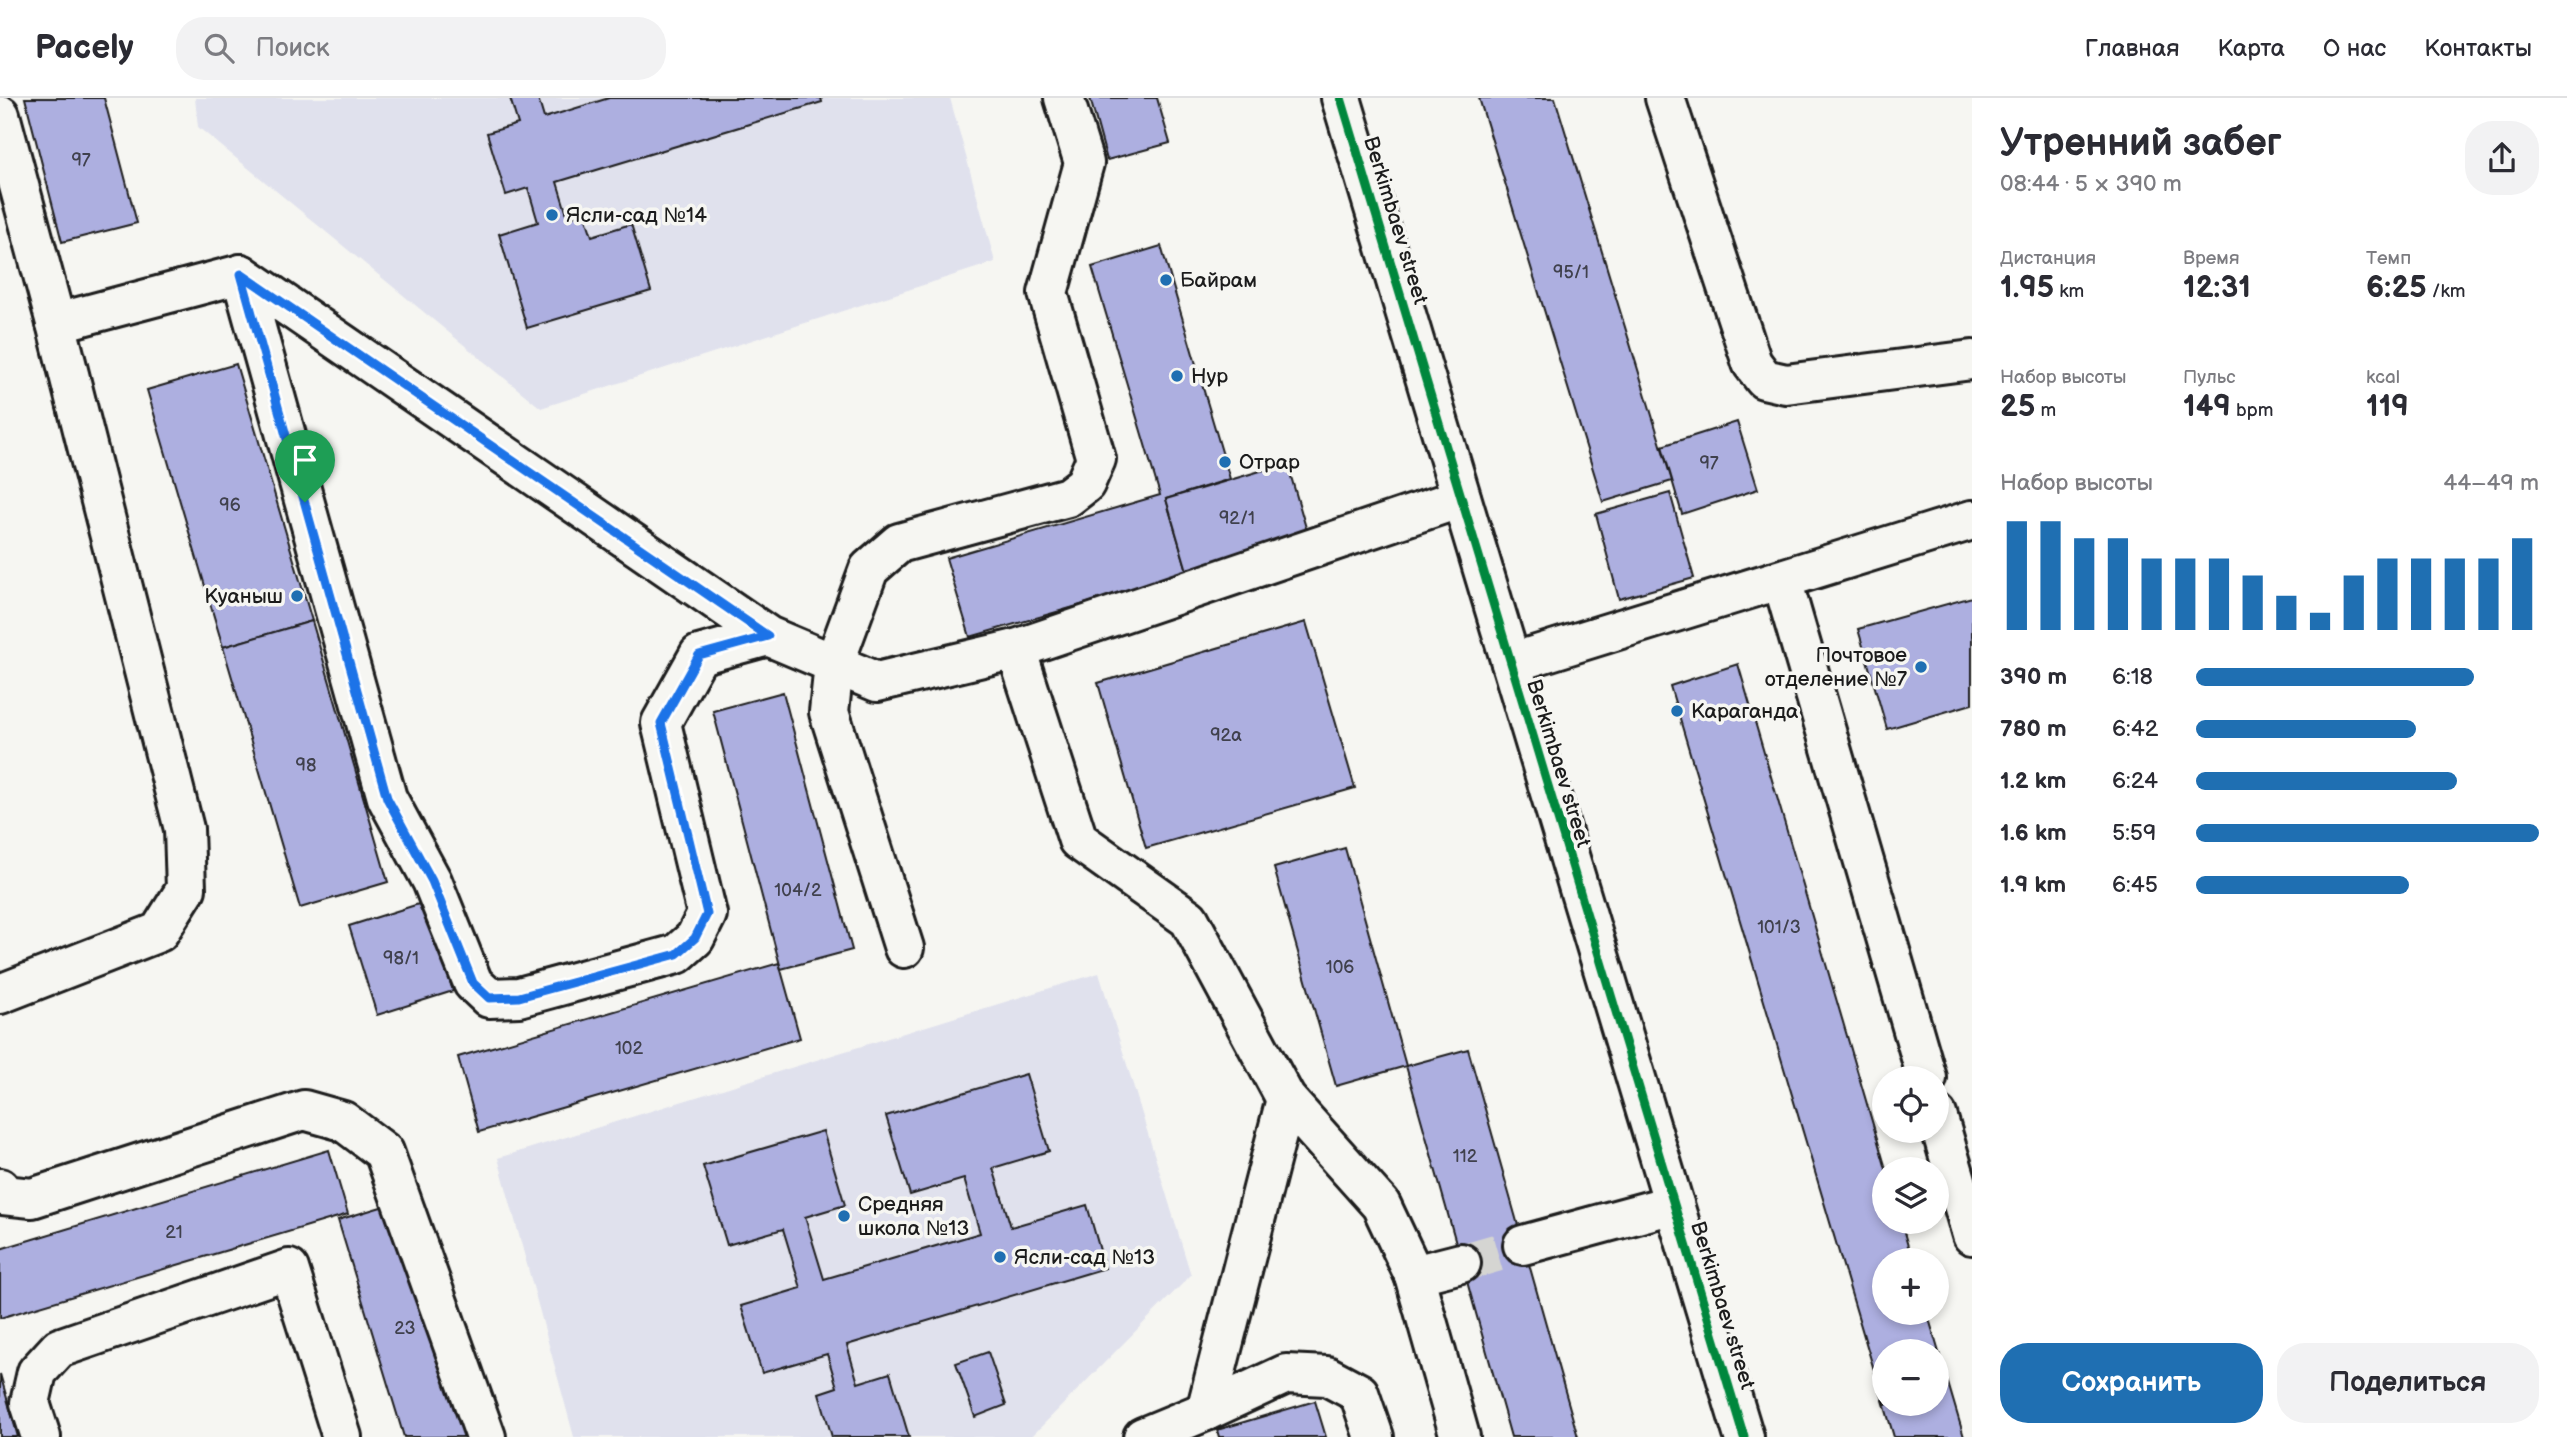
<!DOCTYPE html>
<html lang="ru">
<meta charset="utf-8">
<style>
body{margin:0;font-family:"Balsamiq Sans",sans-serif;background:#f2f2f3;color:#2b2b33;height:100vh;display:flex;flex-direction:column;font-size:26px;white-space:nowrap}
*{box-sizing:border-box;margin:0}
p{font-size:23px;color:#7c7c81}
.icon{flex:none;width:38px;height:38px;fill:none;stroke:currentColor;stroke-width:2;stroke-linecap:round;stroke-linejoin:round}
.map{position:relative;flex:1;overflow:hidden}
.sheet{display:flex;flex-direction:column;background:#fff;width:595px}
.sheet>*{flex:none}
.buttons{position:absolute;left:1872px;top:968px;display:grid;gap:14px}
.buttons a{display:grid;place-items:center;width:77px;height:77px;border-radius:50%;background:#fff;box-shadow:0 4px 10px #0003;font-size:35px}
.pin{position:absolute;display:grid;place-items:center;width:60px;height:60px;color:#fff;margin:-72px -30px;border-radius:50% 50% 50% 0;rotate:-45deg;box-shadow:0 0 7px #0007}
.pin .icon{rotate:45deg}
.round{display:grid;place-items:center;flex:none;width:74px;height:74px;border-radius:28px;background:#f2f2f3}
.headline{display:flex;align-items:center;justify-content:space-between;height:119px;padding:0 28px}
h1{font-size:38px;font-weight:700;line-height:52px}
.metrics{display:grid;grid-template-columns:repeat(3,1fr);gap:10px;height:119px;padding:7px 28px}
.metrics div{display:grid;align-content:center}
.metrics b{font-size:30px;font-weight:700}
.metrics small{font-size:19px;font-weight:400}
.metrics p{font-size:19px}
.chart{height:196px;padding:14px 28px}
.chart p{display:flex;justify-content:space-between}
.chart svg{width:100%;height:126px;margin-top:7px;stroke:#1f6fb2;stroke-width:6}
.button{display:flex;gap:14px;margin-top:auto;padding:14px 28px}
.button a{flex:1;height:80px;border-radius:28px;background:#1f6fb2;color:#fff;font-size:28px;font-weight:700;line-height:80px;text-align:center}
.button a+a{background:#f2f2f3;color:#2b2b33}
ul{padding:0 28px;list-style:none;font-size:23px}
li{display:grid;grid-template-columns:112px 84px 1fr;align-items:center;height:52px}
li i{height:18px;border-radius:9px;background:#1f6fb2}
header{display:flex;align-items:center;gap:42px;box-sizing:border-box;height:98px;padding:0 35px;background:#fff;border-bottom:2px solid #e1e1e2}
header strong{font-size:33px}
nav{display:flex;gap:38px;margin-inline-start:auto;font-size:24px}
.search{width:490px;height:63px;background:#f2f2f3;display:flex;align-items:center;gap:18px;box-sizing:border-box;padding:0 24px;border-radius:28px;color:#7c7c81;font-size:26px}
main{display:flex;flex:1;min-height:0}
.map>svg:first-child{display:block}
.built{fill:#e0e1ed}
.building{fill:#adafe0;stroke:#1c1c1c;stroke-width:2;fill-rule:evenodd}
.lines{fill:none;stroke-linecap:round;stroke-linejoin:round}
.minor-tunnel{stroke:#d5d5d2;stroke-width:38;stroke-dasharray:38 19;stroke-linecap:butt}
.minor-casing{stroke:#1c1c1c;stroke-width:44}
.minor{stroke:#f6f6f2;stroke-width:38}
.cycleway-casing{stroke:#f6f6f2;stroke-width:13}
.cycleway{stroke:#00873e;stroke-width:9}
.route-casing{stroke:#fff;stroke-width:14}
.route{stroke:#1a73e8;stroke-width:9}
.poi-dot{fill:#1f6fb2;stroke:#f6f6f2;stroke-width:2.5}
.labels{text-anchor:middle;stroke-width:7;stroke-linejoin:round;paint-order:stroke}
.number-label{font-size:18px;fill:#40414d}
.poi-label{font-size:21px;fill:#1c1c1c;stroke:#f6f6f2;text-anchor:start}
.street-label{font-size:21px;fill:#1c1c1c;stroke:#f6f6f2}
</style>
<header>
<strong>Pacely</strong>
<div class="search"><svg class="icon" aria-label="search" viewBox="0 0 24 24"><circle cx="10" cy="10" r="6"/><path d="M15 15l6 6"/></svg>Поиск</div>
<nav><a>Главная</a><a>Карта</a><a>О нас</a><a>Контакты</a></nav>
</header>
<main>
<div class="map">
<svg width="1972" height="1339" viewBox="0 0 1972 1339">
<rect width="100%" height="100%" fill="#f6f6f2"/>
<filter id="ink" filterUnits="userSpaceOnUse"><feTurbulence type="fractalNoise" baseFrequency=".0143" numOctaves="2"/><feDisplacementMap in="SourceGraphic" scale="14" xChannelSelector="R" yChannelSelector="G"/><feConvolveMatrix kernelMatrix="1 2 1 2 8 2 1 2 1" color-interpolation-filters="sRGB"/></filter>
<g filter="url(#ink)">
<g class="built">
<path d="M195,0H950L995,164L541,310L198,29Z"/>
<path d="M1099,875L1191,1177L1031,1339H574L498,1060Z"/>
</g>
<g class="building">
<path d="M25,0H104L137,125L62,144Z"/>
<path d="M510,0H538L544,20L609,0H821L822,4L557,84L568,120L584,114L592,138L631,126L651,193L527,230L499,136L538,124L528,90L506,97L487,35L518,26Z"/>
<path d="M1090,0H1157L1170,45L1107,62Z"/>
<path d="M1479,0H1555L1672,383L1603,404Z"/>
<path d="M1161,148L1230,381L1166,401L1188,476L970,539L946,460L1160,397L1092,169Z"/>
<path d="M236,266L312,523L223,549L147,292Z"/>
<path d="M1737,324L1758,391L1682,416L1662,348Z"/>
<path d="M1287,365L1309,440L1188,476L1166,401Z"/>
<path d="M1670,395L1694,480L1619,501L1596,416Z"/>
<path d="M1972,499V606L1887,631L1858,531Z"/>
<path d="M312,523L388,784L300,810L223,549Z"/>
<path d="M1306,524L1355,690L1146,750L1098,585Z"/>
<path d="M1738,566L1886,1071L1885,1124H1901L1912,1162H1885V1214H1927L1964,1339H1894L1670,588ZM1885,1253H1937V1306H1885Z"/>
<path d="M783,594L852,852L781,871L713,613Z"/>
<path d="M1345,750L1406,968L1336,988L1274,770Z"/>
<path d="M425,804L453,893L377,917L349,828Z"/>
<path d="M779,865L800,940L479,1034L458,959Z"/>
<path d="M1468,951L1578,1339H1511L1406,968Z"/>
<path d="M1026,976L1049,1053L993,1070L1011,1129L1087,1107L1105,1170L847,1247L858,1285L890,1275L909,1339H832L819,1295L837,1289L827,1256L762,1275L741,1208L801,1190L783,1131L727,1147L703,1068L823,1033L845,1107L805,1119L824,1181L980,1135L964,1081L910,1097L886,1018Z"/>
<path d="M329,1052L348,1116L0,1220V1151Z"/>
<path d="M401,1103L473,1339H404L338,1122Z"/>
<path d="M988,1254L1006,1307L975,1319L956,1265Z"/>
<path d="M0,1276L18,1339H0Z"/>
<path d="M1315,1303L1326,1339H1219L1217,1332Z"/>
</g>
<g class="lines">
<path class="minor-tunnel" d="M1461,1165L1523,1147"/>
<defs>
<g id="minor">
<path d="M1341,0L1744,1339"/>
<path d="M1665,0L1752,265L1764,281L1786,286L1972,262"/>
<path d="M0,17L56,225L241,176"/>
<path d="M1461,400L1016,551L1078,742L1189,821L1286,1001L1381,1107L1414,1177L1461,1165"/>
<path d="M1782,482L1927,980"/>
<path d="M768,538L699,557L661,625L707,816L695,840L677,856L519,899L489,900L473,885L432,783L387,700L241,176L768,538L877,584L1016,551"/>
<path d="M1511,565L1972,422"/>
<path d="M904,850L829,614L834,566L869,471L899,445L1068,399L1085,386L1096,361L1048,195L1084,65L1064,0"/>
<path d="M0,896L159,834L186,791L184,731L56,225"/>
<path d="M1937,1017L1972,1137"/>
<path d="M0,1090L3,1097L32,1100L304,1012L343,1023L384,1054L486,1339"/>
<path d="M1523,1147L1674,1106"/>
<path d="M1414,1177L1460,1339"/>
<path d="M1206,1313L1286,1001"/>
<path d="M41,1339L30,1305L37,1274L59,1250L289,1171L342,1339"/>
<path d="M1143,1339L1206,1313L1286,1276L1327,1278L1359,1295L1374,1339"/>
</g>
</defs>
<use href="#minor" class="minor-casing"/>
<use href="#minor" class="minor"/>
<defs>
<path id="cycleway" d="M1341,0L1744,1339"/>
</defs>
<use href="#cycleway" class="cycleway-casing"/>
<use href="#cycleway" class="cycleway"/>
</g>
</g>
<g class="lines" filter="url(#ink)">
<defs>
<path id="route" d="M241,176L768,538L699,557L661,625L707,816L695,840L677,856L519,899L489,900L473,885L432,783L387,700Z"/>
</defs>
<use href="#route" class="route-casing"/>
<use href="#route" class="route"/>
</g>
<g class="poi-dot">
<circle cx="552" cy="117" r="7"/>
<circle cx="1166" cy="182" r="7"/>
<circle cx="1177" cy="278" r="7"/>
<circle cx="1225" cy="364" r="7"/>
<circle cx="297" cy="498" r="7"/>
<circle cx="1921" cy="569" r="7"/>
<circle cx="1677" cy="613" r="7"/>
<circle cx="844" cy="1118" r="7"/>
<circle cx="1000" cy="1159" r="7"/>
</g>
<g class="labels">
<g class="number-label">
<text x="81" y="68">97</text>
<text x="1571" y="180">95/1</text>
<text x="1709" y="371">97</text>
<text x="230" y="413">96</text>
<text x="1237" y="426">92/1</text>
<text x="1226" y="643">92а</text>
<text x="306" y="673">98</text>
<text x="798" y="798">104/2</text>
<text x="1779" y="835">101/3</text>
<text x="401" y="866">98/1</text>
<text x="1340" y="875">106</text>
<text x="629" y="956">102</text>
<text x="1465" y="1064">112</text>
<text x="174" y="1140">21</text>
<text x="405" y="1236">23</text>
</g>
<g class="poi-label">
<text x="566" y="124">Ясли-сад №14</text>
<text x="1180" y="189">Байрам</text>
<text x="1191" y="285">Нур</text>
<text x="1239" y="371">Отрар</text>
<text x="283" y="505" text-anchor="end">Куаныш</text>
<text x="1907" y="564" text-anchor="end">Почтовое<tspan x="1907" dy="24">отделение №7</tspan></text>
<text x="1691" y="620">Караганда</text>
<text x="858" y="1113">Средняя<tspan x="858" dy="24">школа №13</tspan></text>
<text x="1014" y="1166">Ясли-сад №13</text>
</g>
<g class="street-label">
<text transform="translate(1396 122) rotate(73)" y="7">Berkimbaev street</text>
<text transform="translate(1559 665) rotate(73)" y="7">Berkimbaev street</text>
<text transform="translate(1723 1207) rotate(73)" y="7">Berkimbaev street</text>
</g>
</g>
</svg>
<div class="buttons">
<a><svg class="icon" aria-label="locate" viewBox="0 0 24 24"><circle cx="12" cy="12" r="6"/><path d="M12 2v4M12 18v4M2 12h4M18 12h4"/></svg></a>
<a><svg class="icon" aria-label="layers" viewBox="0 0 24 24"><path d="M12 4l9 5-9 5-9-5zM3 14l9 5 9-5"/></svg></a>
<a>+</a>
<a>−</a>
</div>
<div class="pin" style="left:305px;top:404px;background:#1e9e55"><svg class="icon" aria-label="arrive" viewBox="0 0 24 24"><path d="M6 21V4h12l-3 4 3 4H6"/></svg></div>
</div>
<section class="sheet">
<div class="headline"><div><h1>Утренний забег</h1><p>08:44 · 5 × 390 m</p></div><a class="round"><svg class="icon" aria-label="share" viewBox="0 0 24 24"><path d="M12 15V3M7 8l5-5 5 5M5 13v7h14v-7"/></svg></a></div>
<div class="metrics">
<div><p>Дистанция</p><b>1.95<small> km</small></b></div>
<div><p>Время</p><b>12:31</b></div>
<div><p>Темп</p><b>6:25<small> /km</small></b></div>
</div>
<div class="metrics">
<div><p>Набор высоты</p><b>25<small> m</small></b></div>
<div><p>Пульс</p><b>149<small> bpm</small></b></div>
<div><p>kcal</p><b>119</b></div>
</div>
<div class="chart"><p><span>Набор высоты</span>44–49 m</p>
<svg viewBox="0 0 160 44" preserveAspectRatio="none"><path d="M5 44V6M15 44V6M25 44V12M35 44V12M45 44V19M55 44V19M65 44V19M75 44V25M85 44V32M95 44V38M105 44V25M115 44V19M125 44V19M135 44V19M145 44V19M155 44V12"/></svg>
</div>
<ul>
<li><b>390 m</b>6:18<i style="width:81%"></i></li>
<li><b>780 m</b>6:42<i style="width:64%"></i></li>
<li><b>1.2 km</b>6:24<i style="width:76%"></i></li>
<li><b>1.6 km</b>5:59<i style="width:100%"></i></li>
<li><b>1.9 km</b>6:45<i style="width:62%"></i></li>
</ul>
<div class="button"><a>Сохранить</a><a>Поделиться</a></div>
</section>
</main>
